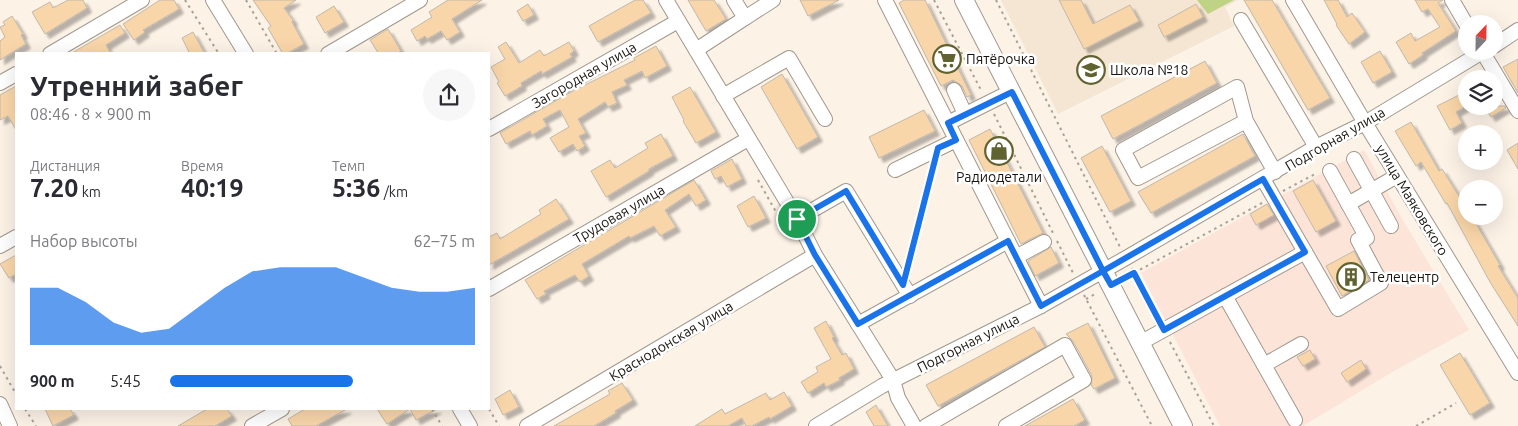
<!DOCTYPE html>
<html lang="ru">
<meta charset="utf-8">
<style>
body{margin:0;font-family:Ubuntu,sans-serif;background:#f7f7f7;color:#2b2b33;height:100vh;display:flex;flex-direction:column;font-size:19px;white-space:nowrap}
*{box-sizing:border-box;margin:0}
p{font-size:16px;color:#7c7c81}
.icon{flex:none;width:28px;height:28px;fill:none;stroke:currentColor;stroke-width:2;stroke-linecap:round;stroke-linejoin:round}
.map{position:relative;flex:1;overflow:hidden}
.side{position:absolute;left:15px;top:52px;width:475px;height:358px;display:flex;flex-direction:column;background:#fff;border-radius:0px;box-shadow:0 5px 20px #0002}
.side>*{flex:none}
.needle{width:32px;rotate:22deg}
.buttons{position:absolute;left:1458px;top:15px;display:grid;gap:10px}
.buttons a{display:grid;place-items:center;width:45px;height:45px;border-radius:50%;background:#fff;box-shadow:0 5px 20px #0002;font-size:25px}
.pin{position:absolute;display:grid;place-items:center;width:42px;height:42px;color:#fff;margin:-21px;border:2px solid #fff;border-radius:50%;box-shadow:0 1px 5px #0007}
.round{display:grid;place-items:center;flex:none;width:52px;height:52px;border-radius:26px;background:#f7f7f7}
.overview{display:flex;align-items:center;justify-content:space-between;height:85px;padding:0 15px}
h1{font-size:28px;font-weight:700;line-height:38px}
.stats{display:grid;grid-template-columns:repeat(3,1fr);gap:8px;height:85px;padding:5px 15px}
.stats div{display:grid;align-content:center}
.stats b{font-size:25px;font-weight:700}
.stats small{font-size:14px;font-weight:400}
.stats p{font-size:14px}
.chart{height:140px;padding:10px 15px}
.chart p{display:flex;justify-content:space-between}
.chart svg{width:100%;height:90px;margin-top:5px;fill:#1a73e8;opacity:.7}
ul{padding:0 15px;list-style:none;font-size:16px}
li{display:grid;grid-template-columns:80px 60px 1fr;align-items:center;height:38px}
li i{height:12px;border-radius:6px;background:#1a73e8}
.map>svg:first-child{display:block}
.commercial{fill:#fce4d9}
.built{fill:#f5e6d3}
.green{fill:#bfd384}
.building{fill:#f9d6a9;stroke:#c1b8ac;filter:url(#shadow)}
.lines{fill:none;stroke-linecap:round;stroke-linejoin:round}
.minor-casing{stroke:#a1988d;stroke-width:16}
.major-casing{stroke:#a1988d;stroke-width:20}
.path{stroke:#a8a198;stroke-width:2;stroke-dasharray:2.5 4;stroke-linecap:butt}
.minor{stroke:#fff;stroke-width:14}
.major{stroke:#fff;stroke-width:18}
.route-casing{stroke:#fff;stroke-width:10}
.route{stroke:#1a73e8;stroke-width:6}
.labels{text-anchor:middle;stroke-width:5;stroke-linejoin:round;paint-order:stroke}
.poi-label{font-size:14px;fill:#181510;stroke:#fff;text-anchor:start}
.street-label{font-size:14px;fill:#181510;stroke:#fff}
</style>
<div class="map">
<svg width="1518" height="426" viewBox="0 0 1518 426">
<defs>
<filter id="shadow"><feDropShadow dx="4.5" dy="4.5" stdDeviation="1" flood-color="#0004"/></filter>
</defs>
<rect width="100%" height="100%" fill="#fcf2e6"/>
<path class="commercial" d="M1364,150L1404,222L1469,330L1394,371L1303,426H1220L1141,273Z"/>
<path class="built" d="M1001,0H1238L1225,7L1234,26L1058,114Z"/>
<path class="green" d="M1197,0H1234L1208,14Z"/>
<g class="building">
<path d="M68,0H83L87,8L45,34L32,12L50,2L53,8Z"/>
<path d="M160,0H174L179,9L143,30L145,32L134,40L123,24Z"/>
<path d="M253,0H296L284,8L293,20L292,22L304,44L286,54H283L268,28L271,26Z"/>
<path d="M448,0H482L452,19L460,32L447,40L441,31L427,39L425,36L417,41L411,30L432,17L429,12Z"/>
<path d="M635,0H643L651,13L598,42L589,26Z"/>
<path d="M688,0H714L726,19L706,31Z"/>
<path d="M800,0H839L808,16Z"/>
<path d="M904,0H925L971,95L967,97L962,86L953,80L941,86L899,3Z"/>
<path d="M1059,0H1081L1093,24L1130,5L1139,21L1084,49Z"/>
<path d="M1244,0H1272L1330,98L1308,110Z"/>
<path d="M1324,0H1338L1347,17L1352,13L1365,32L1349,44L1336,25L1337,24Z"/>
<path d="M1415,0H1443L1438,3L1456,31L1422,53L1423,55L1409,64L1396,42L1411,33L1415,41L1440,27L1428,9L1422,12Z"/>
<path d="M528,4L534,15L523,21L517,11Z"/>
<path d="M1196,4L1203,17L1164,37L1158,25Z"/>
<path d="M334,6L344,22L325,33L316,17Z"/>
<path d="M12,16L23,34L21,35L26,44L0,60V41L5,37L0,27L5,25L3,22Z"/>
<path d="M120,25L125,33L106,45L111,54H70Z"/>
<path d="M388,29L401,51L396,54H379L370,40Z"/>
<path d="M193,32L205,54H190L182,38Z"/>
<path d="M506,42L519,63L540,50L544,56L569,42L574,51L570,54L572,57L542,74L541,71L521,83L522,86L505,96L497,83L499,82L491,67L505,59L498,47Z"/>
<path d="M656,46L667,66L645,78L642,71L624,80L627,85L612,92L617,103L608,107L605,102L578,119L586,133L579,136L585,146L577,151L573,144L559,152L550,138L569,127L560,110L543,119L547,126L532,135L530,131L506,144L500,133L571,92L635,60L634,58Z"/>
<path d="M1380,51L1392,72L1373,83L1361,62Z"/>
<path d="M1518,59V93L1503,67Z"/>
<path d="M1205,61L1217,83L1113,139L1101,116Z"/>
<path d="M782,74L818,137L797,149L761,87Z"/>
<path d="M16,86V130L8,116L0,120V95Z"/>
<path d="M690,87L716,132L696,143L683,121L684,120L672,97Z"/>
<path d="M1461,94L1466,106L1456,112L1462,123L1450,130L1437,106Z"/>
<path d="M1484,106H1505L1506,108L1491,117Z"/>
<path d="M924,110L935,131L879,158L869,137Z"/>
<path d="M1411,122L1439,171L1442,169L1462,201L1466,209V216H1470L1472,220H1474L1500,265L1498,266L1518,298V326L1490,282L1447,203L1446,204L1421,162L1416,166L1395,131Z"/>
<path d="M990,129L1043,233L1021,244L969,140Z"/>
<path d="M661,134L673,156L649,169V171L606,197L591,171L610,160L615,168L648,148L645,143Z"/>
<path d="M1243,134L1255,156L1151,213L1138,192Z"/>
<path d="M1518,143V169L1507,150Z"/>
<path d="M1102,146L1131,201L1110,212L1081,158Z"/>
<path d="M732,159L742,179L727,187L721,176L715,179L711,171Z"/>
<path d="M694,180L706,200L696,206L689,194L665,210L676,227L660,236L654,226L630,238L629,236L582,264L589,276L580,282L575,275L544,291L546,294L537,299L525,280Z"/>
<path d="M1313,180L1336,221L1316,232L1293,191Z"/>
<path d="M754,196L766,218L748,227L737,206Z"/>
<path d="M556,199L569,219L489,265V237L497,233L500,239L541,214L539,210Z"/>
<path d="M1267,204L1274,215L1256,225L1250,214Z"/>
<path d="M1051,247L1059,263L1035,276L1028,261Z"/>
<path d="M1354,251L1369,280L1342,296L1326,266Z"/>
<path d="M16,255V274L9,278L0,264Z"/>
<path d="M826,321L834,337L832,338L842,355L846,353L854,369L839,378L840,380L826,387L824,383L808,393L801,382L818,372L816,367L831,359L814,328Z"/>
<path d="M1088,323L1115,378L1094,389L1091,385L1092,376L1073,341L1066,334Z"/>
<path d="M1034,327L1045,347L938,406L926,385Z"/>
<path d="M1310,350L1315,359L1303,366L1297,357Z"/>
<path d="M1460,353L1490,403L1470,415L1440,365Z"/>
<path d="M1361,360L1366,369L1347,382L1341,373Z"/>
<path d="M622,383L633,400L615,411L616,413L594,426H554L610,394L608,391Z"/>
<path d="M510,390L519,407L503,415L495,399Z"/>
<path d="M784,392L792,406L770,419L769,417L752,426H746L742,418L728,426H695L722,409L725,414L766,393L770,400Z"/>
<path d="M1073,399L1085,420L1074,426H1025Z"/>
<path d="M876,405L878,409L888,426H874L866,412Z"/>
<path d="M45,409H70L74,415L53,426Z"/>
<path d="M207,409H227L232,416L215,426H178Z"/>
<path d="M305,409H347L316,426H292L288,419Z"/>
<path d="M377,409H437L416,420L410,409L387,424Z"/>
</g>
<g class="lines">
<defs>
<g id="minor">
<path d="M213,0L246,54"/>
<path d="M666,0L797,219L815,255L893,380L898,398L914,426"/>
<path d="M885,0L1041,306"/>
<path d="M1293,0L1365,123L1518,373"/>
<path d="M1452,0L1466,24"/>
<path d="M745,18L773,0"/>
<path d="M1241,20L1316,147"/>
<path d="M1494,46L1518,30"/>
<path d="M696,50L745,18L734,0"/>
<path d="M1482,51L1518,111"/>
<path d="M50,54L142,0"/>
<path d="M328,54L420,0"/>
<path d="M0,83L16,74"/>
<path d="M954,90L965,114"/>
<path d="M723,96L789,58L825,119"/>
<path d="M1246,121L1237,87L1123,150L1138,178L1246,121L1275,172"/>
<path d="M948,123L1012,91"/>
<path d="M489,129L678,21"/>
<path d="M1354,159L1391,226"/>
<path d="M895,170L956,140"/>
<path d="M1330,171L1367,238"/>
<path d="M1263,179L1338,309L1381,283L1358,240"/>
<path d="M1348,204L1397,176"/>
<path d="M797,219L846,191L910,296"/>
<path d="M0,246L16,237"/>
<path d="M1016,257L1044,242"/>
<path d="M489,289L748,139"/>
<path d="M1225,296L1295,420"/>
<path d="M858,324L1008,241"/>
<path d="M1140,343L1305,252"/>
<path d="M1264,365L1301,344"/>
<path d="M0,404L10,426"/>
<path d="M460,409L470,426"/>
<path d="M252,426L282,409"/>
<path d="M527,426L815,255"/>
<path d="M816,426L882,386L1041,306L1126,258L1316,147L1365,123L1484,51"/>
<path d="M926,426L1065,345L1084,380L1006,426"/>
</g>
<path id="major" d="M964,0L1183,426"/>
</defs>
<use href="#minor" class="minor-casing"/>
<use href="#major" class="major-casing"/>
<g class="path">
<path d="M185,0L219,54"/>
<path d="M246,0L277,54"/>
<path d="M934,0L982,92"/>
<path d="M996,0L1120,247"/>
<path d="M994,114L1053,233"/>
<path d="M758,180L789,235"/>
<path d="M1283,191L1317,173"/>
<path d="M1057,241L1073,273"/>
<path d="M908,267L934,165"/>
<path d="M1132,268L1159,320"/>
<path d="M1123,279L1262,203"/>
<path d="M1084,295L1152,426"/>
<path d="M1086,299L1097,293"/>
<path d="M1170,342L1214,426"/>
<path d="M0,366L16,394"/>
<path d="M25,409L36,426"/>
<path d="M432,409L442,426"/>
<path d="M489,409L499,426"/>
<path d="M1416,426L1456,403"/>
</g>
<use href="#minor" class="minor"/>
<use href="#major" class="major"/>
</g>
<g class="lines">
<defs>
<path id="route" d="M797,219L815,255L858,324L1008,241L1041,306L1103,271L1111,285L1134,273L1164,330L1305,252L1263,179L1103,271L1012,92L948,123L956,140L938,148L903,285L846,191L797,219"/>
</defs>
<use href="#route" class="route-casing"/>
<use href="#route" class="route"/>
</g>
<defs>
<symbol id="supermarket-ring" viewBox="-11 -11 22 22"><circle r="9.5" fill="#fff" stroke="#60622f" stroke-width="1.5"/><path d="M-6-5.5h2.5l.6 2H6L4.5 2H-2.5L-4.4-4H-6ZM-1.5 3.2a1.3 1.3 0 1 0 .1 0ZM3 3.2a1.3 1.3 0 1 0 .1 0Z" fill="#60622f"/></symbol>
<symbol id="school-ring" viewBox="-11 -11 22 22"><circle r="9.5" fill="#fff" stroke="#60622f" stroke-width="1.5"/><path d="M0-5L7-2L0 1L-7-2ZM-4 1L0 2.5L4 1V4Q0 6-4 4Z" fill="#60622f"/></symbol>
<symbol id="shop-ring" viewBox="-11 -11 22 22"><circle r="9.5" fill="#fff" stroke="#60622f" stroke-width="1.5"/><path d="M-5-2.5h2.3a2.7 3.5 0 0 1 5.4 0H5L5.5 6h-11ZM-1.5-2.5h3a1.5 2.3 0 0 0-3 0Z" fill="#60622f"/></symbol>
<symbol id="building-ring" viewBox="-11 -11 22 22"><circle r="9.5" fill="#fff" stroke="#60622f" stroke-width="1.5"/><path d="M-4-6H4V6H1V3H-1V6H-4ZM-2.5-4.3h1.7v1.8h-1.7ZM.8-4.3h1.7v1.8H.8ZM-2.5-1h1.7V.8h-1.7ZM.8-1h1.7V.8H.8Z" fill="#60622f"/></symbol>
</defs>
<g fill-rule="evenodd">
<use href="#supermarket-ring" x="931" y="43" width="32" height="32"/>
<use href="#school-ring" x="1075" y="54" width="32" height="32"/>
<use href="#shop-ring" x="983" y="135" width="32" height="32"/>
<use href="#building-ring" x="1335" y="261" width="32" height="32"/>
</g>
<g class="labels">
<g class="poi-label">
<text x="966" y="64">Пятёрочка</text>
<text x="1110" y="75">Школа №18</text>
<text x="999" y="182" text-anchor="middle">Радиодетали</text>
<text x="1370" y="282">Телецентр</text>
</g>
<g class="street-label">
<text transform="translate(584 75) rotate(-30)" y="5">Загородная улица</text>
<text transform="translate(1335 139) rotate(-30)" y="5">Подгорная улица</text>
<text transform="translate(1412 200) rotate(59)" y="5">улица Маяковского</text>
<text transform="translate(619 214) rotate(-30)" y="5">Трудовая улица</text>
<text transform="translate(671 341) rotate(-31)" y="5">Краснодонская улица</text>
<text transform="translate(968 343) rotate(-27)" y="5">Подгорная улица</text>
</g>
</g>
</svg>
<div class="buttons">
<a><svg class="needle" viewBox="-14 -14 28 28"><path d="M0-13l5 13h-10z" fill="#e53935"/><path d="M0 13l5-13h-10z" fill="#7c7c81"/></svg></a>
<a><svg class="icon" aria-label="layers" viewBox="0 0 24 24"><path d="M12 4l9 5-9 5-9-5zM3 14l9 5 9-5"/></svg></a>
<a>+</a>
<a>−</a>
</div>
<div class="pin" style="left:797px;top:219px;background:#1e9e55"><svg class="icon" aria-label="arrive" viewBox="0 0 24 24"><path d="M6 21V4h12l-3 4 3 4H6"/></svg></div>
<section class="side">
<div class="overview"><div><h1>Утренний забег</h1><p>08:46 · 8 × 900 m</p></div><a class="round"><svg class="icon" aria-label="share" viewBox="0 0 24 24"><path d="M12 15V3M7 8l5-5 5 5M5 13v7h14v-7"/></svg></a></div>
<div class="stats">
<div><p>Дистанция</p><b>7.20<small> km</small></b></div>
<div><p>Время</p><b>40:19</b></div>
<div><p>Темп</p><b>5:36<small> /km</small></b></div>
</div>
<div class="chart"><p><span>Набор высоты</span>62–75 m</p>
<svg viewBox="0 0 160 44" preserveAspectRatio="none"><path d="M0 44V16L10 16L20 23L30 33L40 38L50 36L60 26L70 16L80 8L90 6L100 6L110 6L120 11L130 16L140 18L150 18L160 16V44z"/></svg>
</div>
<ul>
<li><b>900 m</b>5:45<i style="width:60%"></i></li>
</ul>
</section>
</div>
